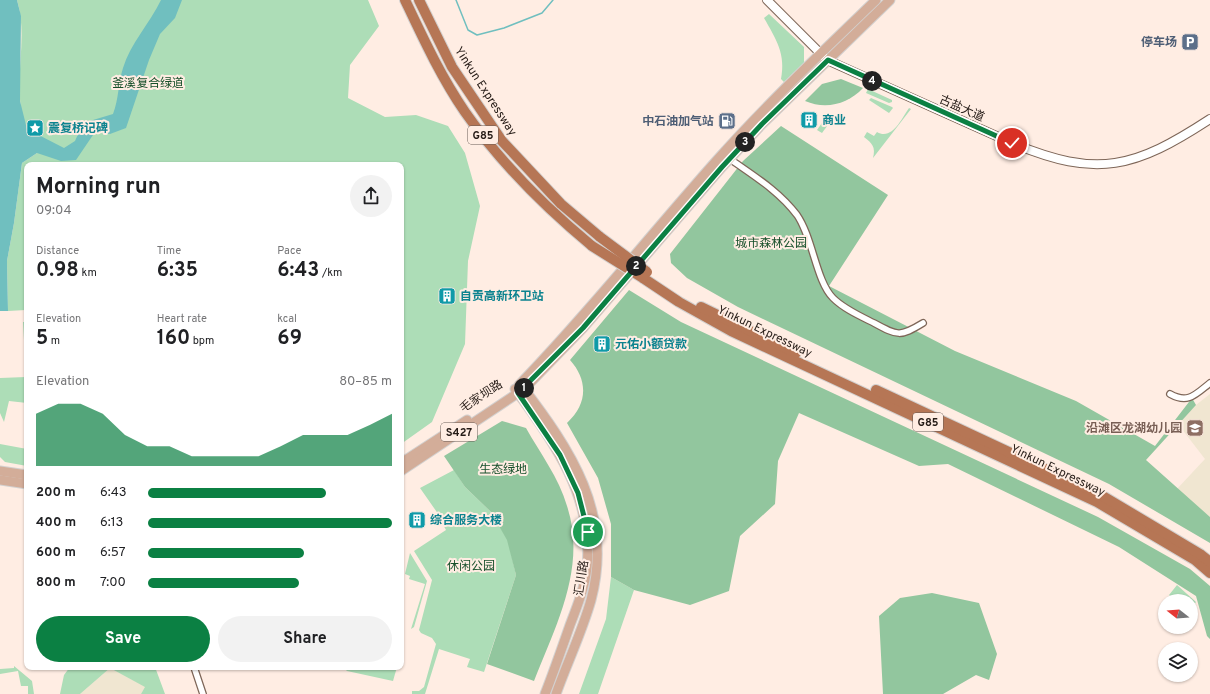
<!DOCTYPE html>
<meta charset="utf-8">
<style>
body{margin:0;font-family:Overpass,"Noto Sans SC",sans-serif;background:#f2f2f2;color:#202124;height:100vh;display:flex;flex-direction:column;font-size:15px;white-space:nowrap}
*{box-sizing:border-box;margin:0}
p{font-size:13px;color:#757577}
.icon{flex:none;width:22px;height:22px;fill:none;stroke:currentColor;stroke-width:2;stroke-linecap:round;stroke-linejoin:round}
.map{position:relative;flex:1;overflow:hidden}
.sheet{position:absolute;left:24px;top:162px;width:380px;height:508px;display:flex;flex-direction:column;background:#fff;border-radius:8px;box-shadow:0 1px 3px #0004}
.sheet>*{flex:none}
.needle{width:26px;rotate:287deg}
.tools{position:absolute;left:1158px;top:594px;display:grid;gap:8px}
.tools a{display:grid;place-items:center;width:40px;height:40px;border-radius:50%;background:#fff;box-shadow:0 1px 3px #0004;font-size:20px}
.pin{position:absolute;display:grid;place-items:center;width:34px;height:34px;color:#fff;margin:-17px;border:2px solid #fff;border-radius:50%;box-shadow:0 1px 4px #0007}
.km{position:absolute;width:20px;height:20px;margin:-10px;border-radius:50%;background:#222;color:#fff;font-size:11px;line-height:20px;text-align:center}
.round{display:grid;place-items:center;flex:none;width:42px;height:42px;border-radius:21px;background:#f2f2f2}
.head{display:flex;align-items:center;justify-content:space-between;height:68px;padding:0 12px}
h1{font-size:22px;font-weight:700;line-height:30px}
.stats{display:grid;grid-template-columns:repeat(3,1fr);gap:6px;height:68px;padding:4px 12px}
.stats div{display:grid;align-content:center}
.stats b{font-size:20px;font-weight:700}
.stats small{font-size:11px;font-weight:400}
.stats p{font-size:11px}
.chart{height:112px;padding:8px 12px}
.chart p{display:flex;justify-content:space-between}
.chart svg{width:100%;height:72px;margin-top:4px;fill:#0b8043;opacity:.7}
.cta{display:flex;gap:8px;margin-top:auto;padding:8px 12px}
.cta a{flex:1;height:46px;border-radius:24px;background:#0b8043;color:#fff;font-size:16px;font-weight:700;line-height:46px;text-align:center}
.cta a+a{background:#f2f2f2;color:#202124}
ul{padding:0 12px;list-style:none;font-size:13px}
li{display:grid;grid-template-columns:64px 48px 1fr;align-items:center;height:30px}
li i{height:10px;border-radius:5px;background:#0b8043}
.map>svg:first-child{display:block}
.education{fill:#f0e6d1}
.green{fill:#adddb7}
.forest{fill:#92c69e}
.water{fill:#70bfbf}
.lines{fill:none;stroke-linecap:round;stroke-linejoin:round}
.stream{stroke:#70bfbf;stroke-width:1.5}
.street-casing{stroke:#7e6658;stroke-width:8}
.secondary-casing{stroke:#7e6658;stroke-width:10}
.primary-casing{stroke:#d3d1d0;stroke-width:11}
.highway-casing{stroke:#d3d1d0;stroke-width:12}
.street{stroke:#fff;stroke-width:5.5}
.secondary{stroke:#fff;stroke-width:8}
.primary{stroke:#d3ad99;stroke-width:9}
.highway{stroke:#b67655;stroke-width:10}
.highway-bridge-casing{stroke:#d3d1d0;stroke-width:12;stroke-linecap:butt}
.highway-bridge{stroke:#b67655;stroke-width:10}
.route-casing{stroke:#fff;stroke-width:8}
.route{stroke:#0b8043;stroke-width:5}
.labels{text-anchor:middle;stroke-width:4;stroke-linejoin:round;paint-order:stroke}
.shield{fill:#ffede3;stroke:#665a54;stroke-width:1}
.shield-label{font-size:11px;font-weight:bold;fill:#251b16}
.service-label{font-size:12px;font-weight:bold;fill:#4e5e75;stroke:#ffede3;text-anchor:end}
.park-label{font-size:12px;fill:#164f2a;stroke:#ffede3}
.street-label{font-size:12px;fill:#251b16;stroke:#ffede3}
.culture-label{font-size:12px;font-weight:bold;fill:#0d838f;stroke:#ffede3;text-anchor:start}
.education-label{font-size:12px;font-weight:bold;fill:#785e54;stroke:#ffede3;text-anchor:end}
</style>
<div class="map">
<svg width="1210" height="694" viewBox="0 0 1210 694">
<rect width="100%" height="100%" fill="#ffede3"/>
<g class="education">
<path d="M1210,394V517L1177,489L1205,459L1178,424L1196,405Z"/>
<path d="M110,668L146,687L141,694H80Z"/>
</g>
<g class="green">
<path d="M17,0H368L379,26L350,65L348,98L385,117L416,115L448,126L465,153L480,206L468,261L465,344L432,422L401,444V165H27V316L26,310L8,311L7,261L14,223L22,163L37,153C30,136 21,118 20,100C17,67 27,33 17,0Z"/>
<path d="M769,14L804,47V63L784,82L781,79C786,54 776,39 764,18Z"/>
<path d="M868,89L892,100V102L889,103L866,93Z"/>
<path d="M871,98L892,107L893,108L889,113L869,100Z"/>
<path d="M909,108L911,109L873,158C876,147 872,143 864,137L867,132L874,136L877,132C892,141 902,118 909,108Z"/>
<path d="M833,118L822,133L817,130L824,120Z"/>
<path d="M23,322H27V403L9,401L4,422L0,413V378L26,377Z"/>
<path d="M0,444L27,449V466L5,462L0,457Z"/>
<path d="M454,470L465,487L491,512L508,540L516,575L484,672L467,667L470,659L439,649L425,694H412V691H419L424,687L436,644L432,638L421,633L419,630L432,580L414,551L446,530L440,519L441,518L420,488Z"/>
<path d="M410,553L427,581L414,627L411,629L425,584L409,579L410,576L405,574Z"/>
<path d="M611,577L634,590L598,694H579L606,619Z"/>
<path d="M1177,585L1196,602L1191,608V601H1176L1169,595Z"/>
<path d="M14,666L32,681L34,694H28V686H21L18,671L0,674V669L14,668Z"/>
<path d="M70,667H155L165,694H141L145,687L110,668L80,694H60L64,675Z"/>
<path d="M343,667H397L393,681L347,671Z"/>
</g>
<g class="forest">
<path d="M841,79L863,88C848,104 826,110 805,101L822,84Z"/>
<path d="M781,126L888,195L829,286L955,351L1076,401L1155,446L1192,398L1196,405L1146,460L1210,517V543L1109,484L738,307L687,278L671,263L670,254L743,161Z"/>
<path d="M629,290L681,322L1098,517L1190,569L1210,586V639L1207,636L1196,596L1119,547L948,464L919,466L799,413L778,461L775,504L740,536L729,591L690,605L634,590L611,577V524L598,478L567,423C588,404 588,380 570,360Z"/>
<path d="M502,421L526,428C540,453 559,478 567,506C587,567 556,625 534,681L487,664L516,575L507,540L491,512L465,487L444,456Z"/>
<path d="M932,593L979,603L997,654L989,680L976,675L943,694H883L879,616L900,598Z"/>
</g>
<path class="water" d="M0,0H17L21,16L20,101L27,129L64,148L75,141L83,123L113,114C119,99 118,83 123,68C130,44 150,23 161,0H182L175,18L160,34L149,60L126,128L110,134L95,132L76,160L61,161L37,153L22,163L14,223L7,261L8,311H0Z"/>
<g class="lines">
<path class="stream" d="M456,0L468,30L477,35L504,28L542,13L553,0"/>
<defs>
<g id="street">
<path d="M730,159C754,176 779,191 797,215C813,238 816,281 833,298C844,309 860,316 874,323C898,336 900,337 923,323"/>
<path d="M1170,394C1188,404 1195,395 1210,383"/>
<path d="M194,667L203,694"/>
</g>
<path id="secondary" d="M767,0L827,60L1012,143C1098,179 1135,168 1210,119"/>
<g id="primary">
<path d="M519,385C589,313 651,234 718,159C767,104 822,52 876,0"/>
<path d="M521,385C571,450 614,514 591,600C582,632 567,663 556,694"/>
<path d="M515,389C554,441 594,498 587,567C585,587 577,607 570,625C562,648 554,671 545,694"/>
<path d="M401,463L467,420"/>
<path d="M0,471L27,475"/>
<path d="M401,471L524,389L583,328L722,167L762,124L890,0"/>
<path d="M0,480L27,484"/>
</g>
<g id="highway">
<path d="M405,0C423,38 441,77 465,112C500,162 545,207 592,246"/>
<path d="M419,0L452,67L502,141L561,204L600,237"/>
<path d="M643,278L679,302L731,331L1097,502L1195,560L1210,573"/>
<path d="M701,307L796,353"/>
<path d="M876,390L1101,495L1200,554L1210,562"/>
</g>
</defs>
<use href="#street" class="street-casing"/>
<use href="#secondary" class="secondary-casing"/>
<use href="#primary" class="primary-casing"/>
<use href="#highway" class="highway-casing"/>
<use href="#street" class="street"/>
<use href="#secondary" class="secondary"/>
<use href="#primary" class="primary"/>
<use href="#highway" class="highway"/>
<defs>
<g id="highway-bridge">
<path d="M600,237L647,272"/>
<path d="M592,246L643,278"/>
</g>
</defs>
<use href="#highway-bridge" class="highway-bridge-casing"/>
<use href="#highway-bridge" class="highway-bridge"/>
</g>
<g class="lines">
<defs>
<path id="route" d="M588,532L578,493L560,455L518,393L583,328L722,167L762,124L828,60L1012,143"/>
</defs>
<use href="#route" class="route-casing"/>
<use href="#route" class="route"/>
</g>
<defs>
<symbol id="parking-square" viewBox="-11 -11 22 22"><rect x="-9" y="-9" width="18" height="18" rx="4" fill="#5c6f8a" stroke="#ffede3"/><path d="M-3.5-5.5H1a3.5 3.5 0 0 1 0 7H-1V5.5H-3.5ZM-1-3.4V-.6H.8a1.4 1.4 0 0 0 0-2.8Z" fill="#fff"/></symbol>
<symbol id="building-square" viewBox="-11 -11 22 22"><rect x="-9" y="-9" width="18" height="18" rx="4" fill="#0f9aa8" stroke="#ffede3"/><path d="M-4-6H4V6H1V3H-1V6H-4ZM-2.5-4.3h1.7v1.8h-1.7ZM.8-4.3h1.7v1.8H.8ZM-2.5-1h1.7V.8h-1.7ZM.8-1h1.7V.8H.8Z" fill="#fff"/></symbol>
<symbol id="fuel-square" viewBox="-11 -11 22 22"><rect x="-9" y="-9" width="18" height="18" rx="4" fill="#5c6f8a" stroke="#ffede3"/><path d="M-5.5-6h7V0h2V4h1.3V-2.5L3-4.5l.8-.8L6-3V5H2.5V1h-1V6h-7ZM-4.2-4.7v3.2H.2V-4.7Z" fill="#fff"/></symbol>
<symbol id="sight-square" viewBox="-11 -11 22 22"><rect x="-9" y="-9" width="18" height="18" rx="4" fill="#0f9aa8" stroke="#ffede3"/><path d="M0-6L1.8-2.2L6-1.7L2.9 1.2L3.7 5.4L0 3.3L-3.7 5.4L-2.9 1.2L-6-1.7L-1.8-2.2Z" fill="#fff"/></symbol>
<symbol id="school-square" viewBox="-11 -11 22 22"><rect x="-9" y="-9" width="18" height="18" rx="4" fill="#8d6e63" stroke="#ffede3"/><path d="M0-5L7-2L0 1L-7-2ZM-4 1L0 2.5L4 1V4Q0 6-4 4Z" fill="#fff"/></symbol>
</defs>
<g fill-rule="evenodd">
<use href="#parking-square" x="1180" y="32" width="20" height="20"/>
<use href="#building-square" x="799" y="110" width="20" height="20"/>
<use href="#fuel-square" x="717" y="111" width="20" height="20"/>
<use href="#sight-square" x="25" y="118" width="20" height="20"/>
<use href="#building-square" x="437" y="286" width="20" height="20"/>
<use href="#building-square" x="592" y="334" width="20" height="20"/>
<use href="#school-square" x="1185" y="418" width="20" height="20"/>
<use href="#building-square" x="407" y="510" width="20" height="20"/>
</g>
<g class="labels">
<g class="shield">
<rect x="468" y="126" width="30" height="18" rx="3"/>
<rect x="913" y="413" width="30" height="18" rx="3"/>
<rect x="441" y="423" width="36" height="18" rx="3"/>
</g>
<g class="shield-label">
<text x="483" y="139">G85</text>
<text x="928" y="426">G85</text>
<text x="459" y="436">S427</text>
</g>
<g class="service-label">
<text x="1177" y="46">停车场</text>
<text x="714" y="125">中石油加气站</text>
</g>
<g class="park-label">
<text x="148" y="87">釜溪复合绿道</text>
<text x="771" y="247">城市森林公园</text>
<text x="503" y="473">生态绿地</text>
<text x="471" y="570">休闲公园</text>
</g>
<g class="street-label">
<text transform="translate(486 91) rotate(57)" y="4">Yinkun Expressway</text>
<text transform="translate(962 108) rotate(24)" y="4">古盐大道</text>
<text transform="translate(765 331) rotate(26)" y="4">Yinkun Expressway</text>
<text transform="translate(481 396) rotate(-33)" y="4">毛家坝路</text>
<text transform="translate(1058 470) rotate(26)" y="4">Yinkun Expressway</text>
<text transform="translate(581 578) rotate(-81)" y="4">汇川路</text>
</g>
<g class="culture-label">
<text x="822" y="124">商业</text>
<text x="48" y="132">震复桥记碑</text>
<text x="460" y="300">自贡高新环卫站</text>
<text x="615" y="348">元佑小额贷款</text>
<text x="430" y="524">综合服务大楼</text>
</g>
<g class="education-label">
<text x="1182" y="432">沿滩区龙湖幼儿园</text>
</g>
</g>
</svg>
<div class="tools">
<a><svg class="needle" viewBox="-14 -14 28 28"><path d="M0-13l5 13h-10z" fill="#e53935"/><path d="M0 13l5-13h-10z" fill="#757577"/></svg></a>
<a><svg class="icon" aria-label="layers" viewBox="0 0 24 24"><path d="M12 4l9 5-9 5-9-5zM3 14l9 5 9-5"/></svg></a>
</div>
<div class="pin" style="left:588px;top:532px;background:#1e9e55"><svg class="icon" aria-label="arrive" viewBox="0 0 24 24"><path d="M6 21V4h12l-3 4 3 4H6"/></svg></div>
<div class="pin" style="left:1012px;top:143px;background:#d93025"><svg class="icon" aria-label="check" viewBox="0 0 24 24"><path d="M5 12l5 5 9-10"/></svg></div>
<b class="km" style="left:524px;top:388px">1</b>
<b class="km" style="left:636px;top:266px">2</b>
<b class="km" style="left:745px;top:142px">3</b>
<b class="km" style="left:872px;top:81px">4</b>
<section class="sheet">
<div class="head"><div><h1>Morning run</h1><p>09:04</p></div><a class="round"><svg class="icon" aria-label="share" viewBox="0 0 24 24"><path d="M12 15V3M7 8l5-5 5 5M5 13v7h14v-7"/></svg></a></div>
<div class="stats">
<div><p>Distance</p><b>0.98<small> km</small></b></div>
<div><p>Time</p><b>6:35</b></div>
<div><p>Pace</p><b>6:43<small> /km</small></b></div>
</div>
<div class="stats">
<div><p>Elevation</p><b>5<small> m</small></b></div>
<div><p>Heart rate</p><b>160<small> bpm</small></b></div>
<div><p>kcal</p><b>69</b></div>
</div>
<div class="chart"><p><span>Elevation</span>80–85 m</p>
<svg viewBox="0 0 160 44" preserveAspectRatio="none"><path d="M0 44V12L10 6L20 6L30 12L40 25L50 32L60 32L70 38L80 38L90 38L100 38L110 32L120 25L130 25L140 25L150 19L160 12V44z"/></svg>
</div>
<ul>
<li><b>200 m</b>6:43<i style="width:73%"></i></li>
<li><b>400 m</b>6:13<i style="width:100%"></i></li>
<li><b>600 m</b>6:57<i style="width:64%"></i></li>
<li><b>800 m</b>7:00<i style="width:62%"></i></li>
</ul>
<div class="cta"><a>Save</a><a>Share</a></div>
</section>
</div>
